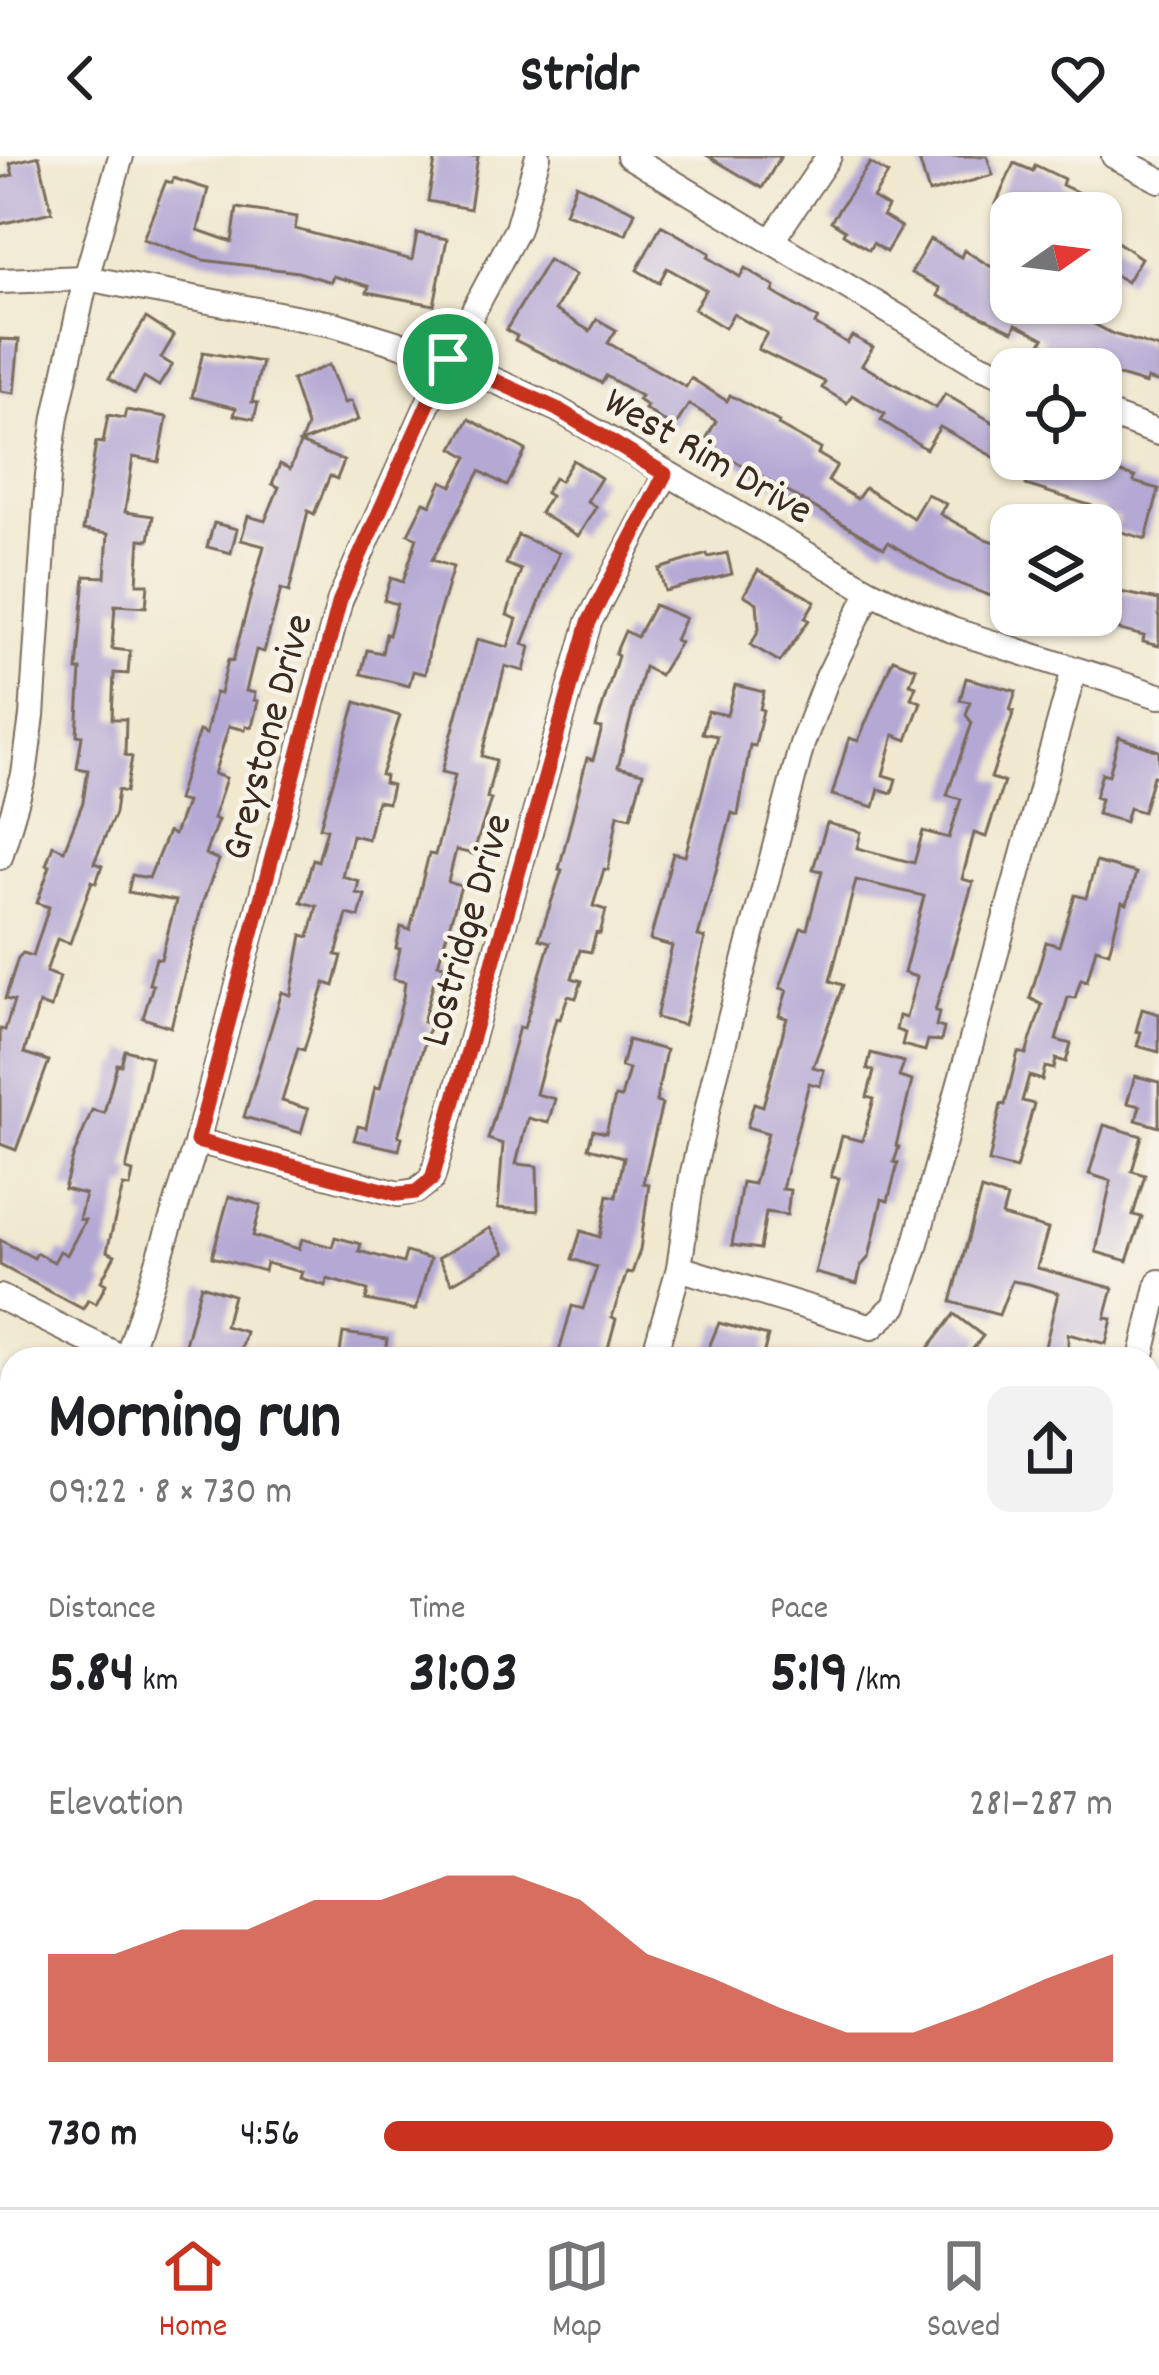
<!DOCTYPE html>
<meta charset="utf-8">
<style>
body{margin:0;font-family:Dekko,sans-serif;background:#f2f2f2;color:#202124;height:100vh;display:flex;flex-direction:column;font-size:45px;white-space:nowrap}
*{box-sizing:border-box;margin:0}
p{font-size:39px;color:#757577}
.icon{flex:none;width:66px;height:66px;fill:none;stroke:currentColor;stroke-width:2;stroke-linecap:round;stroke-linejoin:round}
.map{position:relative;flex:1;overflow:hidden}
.side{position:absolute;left:0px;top:1191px;width:1161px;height:861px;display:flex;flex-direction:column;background:#fff;border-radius:36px 36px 0 0;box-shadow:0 3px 9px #0004}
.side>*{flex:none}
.needle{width:78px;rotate:76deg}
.fabs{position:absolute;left:990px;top:36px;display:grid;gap:24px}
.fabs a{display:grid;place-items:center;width:132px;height:132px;border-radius:24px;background:#fff;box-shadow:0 3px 9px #0004;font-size:60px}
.pin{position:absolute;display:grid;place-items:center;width:102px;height:102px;color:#fff;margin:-51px;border:6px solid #fff;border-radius:50%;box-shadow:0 3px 12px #0007}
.round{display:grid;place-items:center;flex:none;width:126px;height:126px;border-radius:24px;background:#f2f2f2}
.summary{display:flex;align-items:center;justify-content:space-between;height:204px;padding:0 48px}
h1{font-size:66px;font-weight:800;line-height:90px}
.figures{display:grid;grid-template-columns:repeat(3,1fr);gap:18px;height:204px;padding:12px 48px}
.figures div{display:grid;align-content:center}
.figures b{font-size:60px;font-weight:800}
.figures small{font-size:33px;font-weight:400}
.figures p{font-size:33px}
.chart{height:336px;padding:24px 48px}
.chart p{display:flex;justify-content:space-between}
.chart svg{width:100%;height:216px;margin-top:12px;fill:#c8321e;opacity:.7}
ul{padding:0 48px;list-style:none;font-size:39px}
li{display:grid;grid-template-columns:192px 144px 1fr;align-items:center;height:90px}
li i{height:30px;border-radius:15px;background:#c8321e}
header{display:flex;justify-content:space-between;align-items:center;height:156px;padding:0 48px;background:#fff;font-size:54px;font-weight:800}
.menu{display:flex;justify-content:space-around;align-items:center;height:168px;border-top:3px solid #e0e0e0;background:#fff;font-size:33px;color:#757577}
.menu a{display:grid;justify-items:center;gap:6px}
.menu .active{color:#c8321e}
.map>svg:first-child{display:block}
.building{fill:#b4a8d4}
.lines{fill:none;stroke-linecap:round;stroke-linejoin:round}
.minor-casing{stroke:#7a6c5c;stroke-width:28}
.minor{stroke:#fff;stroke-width:24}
.route-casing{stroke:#fff;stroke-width:24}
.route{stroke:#c8321e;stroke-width:15}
.labels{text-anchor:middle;stroke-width:9;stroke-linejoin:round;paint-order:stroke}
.street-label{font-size:42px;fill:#3b2a1e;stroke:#f7f3e8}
</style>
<header><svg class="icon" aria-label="back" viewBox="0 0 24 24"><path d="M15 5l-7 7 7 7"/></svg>Stridr<svg class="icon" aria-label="heart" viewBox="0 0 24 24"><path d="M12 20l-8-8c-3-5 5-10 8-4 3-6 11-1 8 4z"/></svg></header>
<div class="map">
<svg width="1159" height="2051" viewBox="0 0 1159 2051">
<rect width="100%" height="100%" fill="#f7f3e8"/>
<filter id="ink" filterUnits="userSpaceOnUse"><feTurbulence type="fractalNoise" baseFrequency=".00833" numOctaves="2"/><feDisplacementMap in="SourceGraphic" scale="24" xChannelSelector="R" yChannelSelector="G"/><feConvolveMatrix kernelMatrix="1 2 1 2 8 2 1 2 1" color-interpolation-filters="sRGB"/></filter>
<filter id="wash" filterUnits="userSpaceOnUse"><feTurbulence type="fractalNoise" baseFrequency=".004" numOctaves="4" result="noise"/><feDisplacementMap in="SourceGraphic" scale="48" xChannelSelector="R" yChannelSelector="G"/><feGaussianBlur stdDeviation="2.7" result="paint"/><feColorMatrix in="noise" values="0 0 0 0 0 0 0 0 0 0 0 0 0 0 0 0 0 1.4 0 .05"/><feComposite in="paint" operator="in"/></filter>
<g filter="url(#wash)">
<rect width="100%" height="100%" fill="#f0e8cf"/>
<g id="blocks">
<g class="building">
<path d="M39,0L52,56L0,68V22L13,19L10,7Z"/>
<path d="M436,0H478L470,53L428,45Z"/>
<path d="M708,0H781L762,32Z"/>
<path d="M918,0H987L993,19L929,37Z"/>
<path d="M870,7L888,18L873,42L888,51L883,60L901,71L886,96L873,87L869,94L843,78L845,74L831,65Z"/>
<path d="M1014,7L1033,15L1035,9L1064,23L1062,29L1079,37L1070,57H1015L996,48Z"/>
<path d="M173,22L208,33L198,74L232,86L237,52L297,61L295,73L412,104L417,77L447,83L434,149L367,136L369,130L333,120L331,126L298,116L203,104L143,83L166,25L172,27Z"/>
<path d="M576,28L635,56L626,78L565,57Z"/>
<path d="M661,69L710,97L708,101L740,121L745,112L775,131L773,136L818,163L815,168L847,187L852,180L873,191L862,209L936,252L945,238L999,270L996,277L1011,285L1001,305L940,271L926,293L881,264L885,258L852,239L847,247L822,232L825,226L758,193L767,177L733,158L725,172L694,153L706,134L667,112L659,127L637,114Z"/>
<path d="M1101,75L1141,102L1127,126L1101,111Z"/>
<path d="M930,83L961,101L964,94L1011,123V147H1071L1083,153L1079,160L1113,178L1159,192V227L1147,223L1146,228L1096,213L1041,187L1044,182L1016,168L1013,175L938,140L940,132L911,117Z"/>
<path d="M548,104L575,119L555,154L590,175L597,163L616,174L608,187L667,220L686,231L691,222L727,245L730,239L779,266L778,269L821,293L818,298L837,309L828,325L857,343L865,332L913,362L927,338L946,348L940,358L985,383L1010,390L1005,404L1011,406V448L947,423L888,386L884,392L704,287L716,265L689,248L674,272L645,253L647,250L638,244L641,240L606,220L602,227L515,184L517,180L506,174Z"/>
<path d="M146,162L174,180L161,202L172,209L159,230L144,221L135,238L109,222Z"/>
<path d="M0,183L19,184L14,237L0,235Z"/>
<path d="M203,196L262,206L252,246L258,247L254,263L234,259L236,252L192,241Z"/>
<path d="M329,209L344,247L351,245L358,264L300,287L344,305L337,323L330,320L314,358L308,355L289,436L281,433L264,496L256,494L246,535L255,537L254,544L258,545L252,571L246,570L245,574L229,570L214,618L226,622L213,663L218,664L205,698L219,704L203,745L171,871L143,862L153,829L149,828L156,802L161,803L176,745L128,736L132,719L149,722L168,676L174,679L186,646L177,644L199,575L206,578L215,537L220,538L228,504L233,505L264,390L241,384L248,360L265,365L279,331L272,328L280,308L290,313L307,270L292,224Z"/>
<path d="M126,254L167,261L159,306L133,301L125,356L153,360L149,384L140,383L137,428H148L146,451L115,449L112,493L130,495L128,518L114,517L112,563H126L125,599L132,601L126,636L118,634L115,657L94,707L102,710L96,727L92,725L70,787L57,783L46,816L60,821L51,852L39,848L24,897L49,905L16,994L0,988V873L5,874L14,845L5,843L18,802L23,797L33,800L49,751L37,747L50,710L46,709L53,689L64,694L83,646L88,614L77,612L82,580L77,579L81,514H77L85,420L105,421L108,378L83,374L96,286L103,287L108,259L124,262Z"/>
<path d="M469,263L526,294L507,330L480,315L432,404L453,411L431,484L425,518L413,515L409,530L361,518L367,494L382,497L386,478L389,479L397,448L384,444L391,422L403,426L417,382L408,378L424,346L431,349L442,325L452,330L468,301L453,292Z"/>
<path d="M1035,303H1072L1135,321L1134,326L1159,333L1146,383L1115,374L1119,362L1104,358L1105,354L1026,329Z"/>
<path d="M573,304L601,322L587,345L596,351L578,380L540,357L550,340L545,337L554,322L560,325Z"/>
<path d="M214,367L237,373L231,397L207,391Z"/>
<path d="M518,379L559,397L523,488L530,491L524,515L505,510L482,600L496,604L487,642L491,643L473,698L456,694L448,726L461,730L438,808L445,809L440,826L434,825L423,866L430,868L398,980L402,981L399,994L354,984L358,970L366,972L375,931L380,932L403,842L405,826L393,823L400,793L396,792L401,771L410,774L429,698L435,699L445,662L455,619L442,616L477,483L508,491L517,463L507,459L521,414L506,408Z"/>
<path d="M727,397L732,418L665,435L659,413L707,398L708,401Z"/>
<path d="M758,414L815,445L805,462L809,464L780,506L751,489L759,473L757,447L744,439Z"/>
<path d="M1101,432L1159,444V490L1143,486L1144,480L1105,470L1104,475L1062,463L1063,459H1101Z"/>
<path d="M654,449L685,462L675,484L680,486L660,519L644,511L618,611L643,617L631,661L618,658L608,714L604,713L593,750L606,754L600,778L596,777L591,796L580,794L572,822L582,825L576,842L568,840L560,863L556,862L536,938L555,943L548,967L528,962L516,1008L537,1010L538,1055L498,1052L503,988L488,983L519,871L524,872L550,786L539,783L562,714L559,713L587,602L593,604L602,572L596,571L618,500L615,498L625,475L637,481Z"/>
<path d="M893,503L916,512L910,528L916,530L911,542L921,546L907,584L894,579L883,619L896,623L892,637L879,633L874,651L832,639L849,582L858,585Z"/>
<path d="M966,522L1016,535L1010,554L1014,555L991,622L1004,626L992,662L986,681L974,677L962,723L973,726L935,855L939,856L936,870L944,872L941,885L928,884L925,895L902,889L905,877L896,874L899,860L906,862L917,821L904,817L924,740L856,724L830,825L843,829L813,911L824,914L820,930L809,927L782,1033L790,1034L787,1059L766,1056L760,1093L732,1089L742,1026L754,1028L768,977L747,971L754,947L763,950L787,862L779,860L787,834L780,832L801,772L807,773L822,715L813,713L827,667L861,676L857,692L914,707L923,675L949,682L961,643L947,639L972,567L966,559L970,546L960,544Z"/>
<path d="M735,529L764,536L760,553L763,554L755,590L750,589L738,659L732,657L698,780L705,782L684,869L656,862L672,790L650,784L673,697L685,700L717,580L702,577L708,555L727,559Z"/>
<path d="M356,546L400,560L381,619L385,620L384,627L392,629L388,647L377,645L368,683L352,679L342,720L359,725L356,737L365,739L359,761L347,758L336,799L342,800L334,830L325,827L304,894L298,892L282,945L308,953L301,977L244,961L282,836L291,839L302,779L309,781L317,750L301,746L313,703L318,705L327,673L320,671Z"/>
<path d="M1119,581L1159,595V621L1153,620L1143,656L1129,652L1125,666L1097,658L1101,643L1095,641L1102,617L1109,619Z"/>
<path d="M1096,706L1136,717L1127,748L1122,746L1109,796L1096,792L1087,825L1081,823L1075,842L1068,841L1056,884L1071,888L1066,906L1056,903L1054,913L1045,911L1042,924L1029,920L1022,945L1034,948L1016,1013L989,1006L1001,948L1005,949L1018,896L1026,898L1042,849L1030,842L1046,786L1059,790L1075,739L1086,742Z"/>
<path d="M1142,853L1159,858V896L1137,890L1141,876L1136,875Z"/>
<path d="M628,884L666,894L656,946L662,948L643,1027L649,1028L640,1094L632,1117L627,1116L612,1161L616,1163L605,1203H557L572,1150L583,1153L597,1111L572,1103L581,1075L600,1081L608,1039L616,1041L624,1001L588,992L593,974L606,977L615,941L621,942L629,913L621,911Z"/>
<path d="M125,894L151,901L126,1014L133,1016L130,1031L123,1030L107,1095L115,1099L101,1125L106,1128L96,1148L88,1144L83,1153L0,1109V1084L34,1102L37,1097L54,1106L60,1095L67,1099L85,1064L79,1063L85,1038L64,1033L73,1001L92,954L104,957L117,908L121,909Z"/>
<path d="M871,897L904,906L899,921L912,925L896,990L899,991L894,1006L898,1007L888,1045L882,1043L869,1101L861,1110L857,1128L815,1117L839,1022L831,1021L842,980L862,985L874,943L867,941L874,915L867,913Z"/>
<path d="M1135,920L1159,926V971L1136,964L1140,950L1127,947Z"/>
<path d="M1104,969L1142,980L1132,1015L1145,1019L1133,1059L1142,1061L1127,1105L1096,1096L1111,1025L1089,1018Z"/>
<path d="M981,1034L1007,1042L1002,1060L1048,1073L1037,1112L1113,1132L1105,1162L1112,1163L1106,1188L1068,1178V1203H1042L1058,1137L1029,1128L1012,1125L999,1159L951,1146Z"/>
<path d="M229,1040L261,1049L253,1080L299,1093L302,1083L332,1091L335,1081L361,1088L359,1095L403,1107L406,1096L430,1103L416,1154L366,1144L368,1134L327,1123L326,1130L300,1122L302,1116L266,1107L264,1115L212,1101Z"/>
<path d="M490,1072L505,1097L452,1127L438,1102Z"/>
<path d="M201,1129L233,1139L225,1170L246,1176L239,1203H181Z"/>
<path d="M954,1158L983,1180L965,1203H920Z"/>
<path d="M719,1167L768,1180L762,1203H704Z"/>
<path d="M343,1177L387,1183L385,1203H339Z"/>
</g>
</g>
</g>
<g filter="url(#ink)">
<use href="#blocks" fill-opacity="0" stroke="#7a6c5c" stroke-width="3"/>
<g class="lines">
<defs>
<g id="minor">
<path d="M629,0L977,208L1011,222"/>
<path d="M1114,0L1159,24"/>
<path d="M772,84L829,0"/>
<path d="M0,125L86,122L337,169L448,203L557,253L870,435L952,474L1159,540"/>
<path d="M1101,256L1159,277"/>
<path d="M0,701L24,619L32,560L48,319L56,261L86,122L121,0"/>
<path d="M197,985L398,1038L416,1035L432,1023L589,466L666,318"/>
<path d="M679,1112L872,1171L895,1150L914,1094L1074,514"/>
<path d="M0,1141L125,1203"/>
<path d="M127,1203L197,985L340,444L448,203L517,73L538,0"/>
<path d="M653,1203L679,1112L692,1021L714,924L802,588L826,525L870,435"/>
<path d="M1141,1203L1159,1126"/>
<path d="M1149,1243L1159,1246"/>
<path d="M1149,1500L1159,1502"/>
<path d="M0,1700L12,1705"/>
<path d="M0,1771L12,1746"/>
<path d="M454,2040L467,2051"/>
<path d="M618,2051L627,2040"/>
<path d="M904,2051L908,2040"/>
</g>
</defs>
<use href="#minor" class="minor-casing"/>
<use href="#minor" class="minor"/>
</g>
</g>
<g class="lines" filter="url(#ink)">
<defs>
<path id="route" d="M448,203L557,253L665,318L589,466L432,1023L416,1036L398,1038L197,985L340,444Z"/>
</defs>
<use href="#route" class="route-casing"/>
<use href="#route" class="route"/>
</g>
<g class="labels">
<g class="street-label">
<text transform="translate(710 297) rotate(30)" y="15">West Rim Drive</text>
<text transform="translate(264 580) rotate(-75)" y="15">Greystone Drive</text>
<text transform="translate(463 773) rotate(-74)" y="15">Lostridge Drive</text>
</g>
</g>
</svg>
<div class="fabs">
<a><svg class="needle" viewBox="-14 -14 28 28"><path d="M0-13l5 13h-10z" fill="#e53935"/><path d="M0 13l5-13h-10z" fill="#757577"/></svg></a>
<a><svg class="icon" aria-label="locate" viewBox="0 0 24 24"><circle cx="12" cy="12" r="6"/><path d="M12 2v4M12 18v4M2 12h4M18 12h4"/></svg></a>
<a><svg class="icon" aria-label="layers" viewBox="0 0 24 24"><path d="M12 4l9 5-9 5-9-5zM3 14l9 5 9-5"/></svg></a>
</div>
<div class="pin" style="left:448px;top:203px;background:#1e9e55"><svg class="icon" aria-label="arrive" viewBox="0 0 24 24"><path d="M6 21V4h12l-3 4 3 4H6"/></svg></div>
<section class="side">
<div class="summary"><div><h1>Morning run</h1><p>09:22 · 8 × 730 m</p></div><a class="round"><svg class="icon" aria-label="share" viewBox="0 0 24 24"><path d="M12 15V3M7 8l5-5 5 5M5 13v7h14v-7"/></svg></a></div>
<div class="figures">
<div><p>Distance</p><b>5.84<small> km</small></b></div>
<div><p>Time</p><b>31:03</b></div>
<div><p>Pace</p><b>5:19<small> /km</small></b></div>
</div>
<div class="chart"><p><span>Elevation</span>281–287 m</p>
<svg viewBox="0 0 160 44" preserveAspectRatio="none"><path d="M0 44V22L10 22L20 17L30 17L40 11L50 11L60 6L70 6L80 11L90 22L100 27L110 33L120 38L130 38L140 33L150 27L160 22V44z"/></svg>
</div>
<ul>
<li><b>730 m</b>4:56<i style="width:100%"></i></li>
</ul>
</section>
</div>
<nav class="menu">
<a class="active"><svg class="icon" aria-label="home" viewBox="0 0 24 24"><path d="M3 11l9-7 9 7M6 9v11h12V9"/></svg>Home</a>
<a><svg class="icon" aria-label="map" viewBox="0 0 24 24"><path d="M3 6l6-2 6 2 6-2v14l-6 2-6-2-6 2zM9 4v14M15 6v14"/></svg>Map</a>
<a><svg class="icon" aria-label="saved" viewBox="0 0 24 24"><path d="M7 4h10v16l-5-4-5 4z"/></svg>Saved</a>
</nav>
